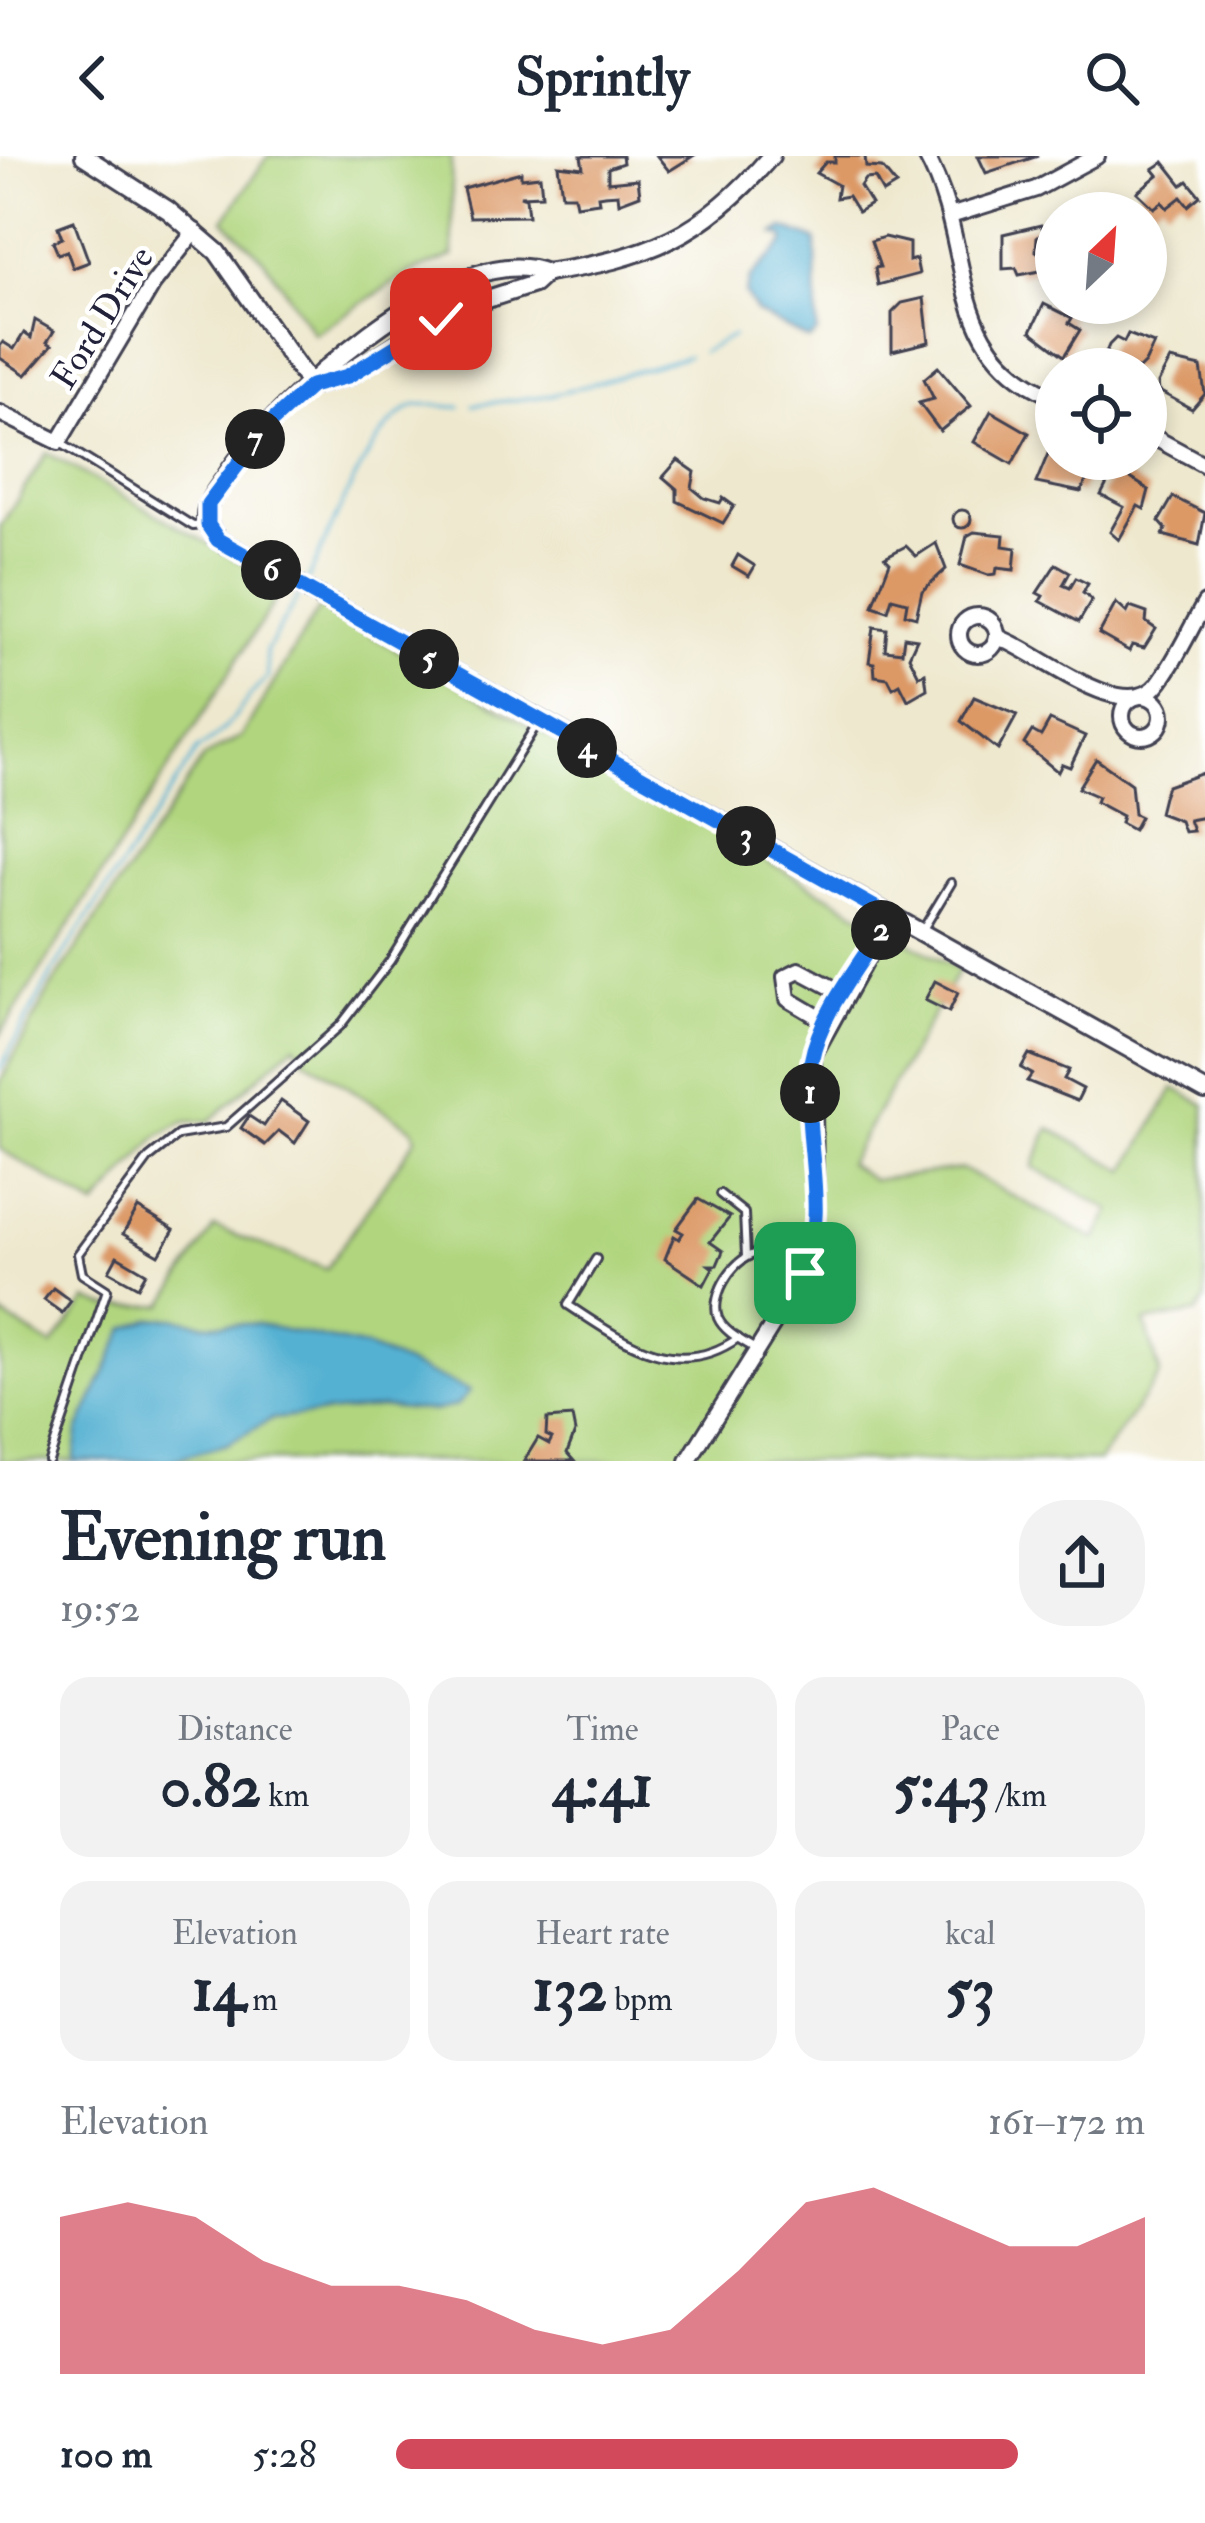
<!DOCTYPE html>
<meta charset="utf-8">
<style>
body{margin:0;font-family:"IM FELL Double Pica",serif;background:#f2f2f3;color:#1f2937;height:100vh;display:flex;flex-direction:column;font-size:45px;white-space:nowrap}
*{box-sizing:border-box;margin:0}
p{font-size:39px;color:#747a83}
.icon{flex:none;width:66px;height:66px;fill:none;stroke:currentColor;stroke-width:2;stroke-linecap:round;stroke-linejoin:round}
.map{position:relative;height:1305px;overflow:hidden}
.sheet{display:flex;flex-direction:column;background:#fff;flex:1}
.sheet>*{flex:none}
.needle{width:78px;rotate:25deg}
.buttons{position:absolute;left:1035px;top:36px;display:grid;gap:24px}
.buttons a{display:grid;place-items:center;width:132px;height:132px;border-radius:50%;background:#fff;box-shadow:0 6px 18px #0003;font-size:60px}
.pin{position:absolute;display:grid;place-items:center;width:102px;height:102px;color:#fff;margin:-51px;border-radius:24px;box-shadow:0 6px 18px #0006}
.km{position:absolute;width:60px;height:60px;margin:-30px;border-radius:50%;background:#222;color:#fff;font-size:33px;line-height:60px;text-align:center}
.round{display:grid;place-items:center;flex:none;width:126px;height:126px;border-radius:48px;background:#f2f2f3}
.headline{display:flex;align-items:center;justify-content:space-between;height:204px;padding:0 60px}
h1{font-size:66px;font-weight:700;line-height:90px}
.figures{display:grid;grid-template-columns:repeat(3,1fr);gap:18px;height:204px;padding:12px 60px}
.figures div{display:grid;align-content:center;border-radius:30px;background:#f2f2f3;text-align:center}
.figures b{font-size:60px;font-weight:700}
.figures small{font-size:33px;font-weight:400}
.figures p{font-size:33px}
.chart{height:336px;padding:24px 60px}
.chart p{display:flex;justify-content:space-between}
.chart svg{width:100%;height:216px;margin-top:12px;fill:#d1495b;opacity:.7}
ul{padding:0 60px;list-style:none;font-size:39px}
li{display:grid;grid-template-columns:192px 144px 1fr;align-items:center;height:90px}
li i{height:30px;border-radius:15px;background:#d1495b}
header{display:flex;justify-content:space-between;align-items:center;height:156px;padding:0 60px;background:#fff;font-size:54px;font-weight:700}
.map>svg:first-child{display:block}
.green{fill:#b0d57e;stroke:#697c5c;stroke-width:3}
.water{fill:#54b1d2;stroke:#3b6a86;stroke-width:3}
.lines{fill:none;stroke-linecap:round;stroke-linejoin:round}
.stream{stroke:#54b1d2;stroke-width:3}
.building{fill:#dc9966}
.service-casing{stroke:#414051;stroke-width:12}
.minor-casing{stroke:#414051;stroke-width:20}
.tertiary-casing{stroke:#414051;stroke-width:22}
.service{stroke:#fff;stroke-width:6}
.minor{stroke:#fff;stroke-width:14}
.tertiary{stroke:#fff;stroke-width:16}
.route-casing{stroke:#fff;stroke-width:24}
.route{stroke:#1a73e8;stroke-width:15}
.labels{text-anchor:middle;stroke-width:9;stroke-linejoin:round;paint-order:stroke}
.street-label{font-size:36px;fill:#22223b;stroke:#fff}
</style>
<header><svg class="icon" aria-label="back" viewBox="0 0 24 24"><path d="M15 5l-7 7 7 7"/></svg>Sprintly<svg class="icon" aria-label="search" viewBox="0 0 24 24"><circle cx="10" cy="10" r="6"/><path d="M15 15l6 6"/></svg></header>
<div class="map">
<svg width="1205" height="1305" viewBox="0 0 1205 1305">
<rect width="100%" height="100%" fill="#fff"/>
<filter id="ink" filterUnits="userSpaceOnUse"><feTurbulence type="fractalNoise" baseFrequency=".00833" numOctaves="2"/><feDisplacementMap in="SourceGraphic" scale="24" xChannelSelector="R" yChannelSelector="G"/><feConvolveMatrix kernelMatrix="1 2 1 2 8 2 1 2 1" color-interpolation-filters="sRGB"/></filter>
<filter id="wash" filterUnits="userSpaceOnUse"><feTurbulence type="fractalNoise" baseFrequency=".004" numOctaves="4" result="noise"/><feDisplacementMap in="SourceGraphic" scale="48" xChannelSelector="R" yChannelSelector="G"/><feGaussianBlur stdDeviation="2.7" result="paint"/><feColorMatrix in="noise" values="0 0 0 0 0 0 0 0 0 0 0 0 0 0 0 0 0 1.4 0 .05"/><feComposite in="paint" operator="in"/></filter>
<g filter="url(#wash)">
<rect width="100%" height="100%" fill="#eee8ce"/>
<g class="green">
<path d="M268,0H451L453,100L411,116L314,178L266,106L224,64Z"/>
<path d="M47,297L284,430L0,879V371Z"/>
<path d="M320,450L959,814L848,1007L873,1024L962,1013L1096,1084L1111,1054L1033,1011L1049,972L1126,1015L1174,932L1205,949V1145L1197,1157L1145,1166L1160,1218L1099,1305H0V1158L52,1190L87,1144L109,1151L164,1149L214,1071L326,1113L416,982L413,973L305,903L295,888L210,965L184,966L158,980L96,1051L0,993V926L50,833L204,601L242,580Z"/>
</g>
<g class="water">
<path d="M784,72L816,84L817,177L809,184L757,157L745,138L750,122L784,87V81L775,78Z"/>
<path d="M175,1162L204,1168H257L366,1191L470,1235L456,1250L432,1255L382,1251L272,1263L227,1288L166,1305H74L78,1275L125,1173L150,1163Z"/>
</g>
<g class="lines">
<g class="stream">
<path d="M702,196L733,180"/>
<path d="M473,249L553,239L688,200"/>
<path d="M307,425C329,382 369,268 414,250C428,245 445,252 460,251"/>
<path d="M0,913L53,815L198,593C235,572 238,548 268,521L266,495L299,439"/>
</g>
</g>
<g id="blocks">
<g class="building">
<path d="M581,0H622L623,7L608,12V26L638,23L640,39L619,47L618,38L604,39L598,40L599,46L576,49L574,39H562L558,9L583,12Z"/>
<path d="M657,0H693L669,15Z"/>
<path d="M835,0H865L866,11L882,12L896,29L883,37L875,22L865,23L860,30L871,48L858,56L848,40L836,42L838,29L816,17L826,6H835Z"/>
<path d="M978,0H1038L986,17Z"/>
<path d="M1164,6L1182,29L1188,25L1200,40L1188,50L1181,41L1167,52L1162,46L1154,52L1137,36L1158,19L1153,13Z"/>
<path d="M521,16V22L540,20L542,39L520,40L526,42L528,60L470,61L463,32Z"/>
<path d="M1115,39H1118L1129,57H1111L1105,46Z"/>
<path d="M74,65L89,106L73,112L67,95L58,98L53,86L62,82L58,71Z"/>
<path d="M1041,69L1044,77L1037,81L1036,95L1042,99L1040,115L1019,119L1016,112L1003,113V78Z"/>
<path d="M884,81L909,87V105L916,103L919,118L878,129L875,112L880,111L871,85Z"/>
<path d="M924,142L929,186L892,195V157L902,147Z"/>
<path d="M1044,148L1072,162L1069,167L1080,174L1064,200L1031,175Z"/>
<path d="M35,164L54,175L47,186L52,189L26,219L0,202V190L3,186L14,193L24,177L31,182Z"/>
<path d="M1128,178L1154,188L1145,207L1139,213L1100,211L1109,189L1116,182L1124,186Z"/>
<path d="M1170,204L1201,211L1205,238L1192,253L1159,235L1158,227Z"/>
<path d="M938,211L971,250L940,275L919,247L934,243L924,223Z"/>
<path d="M991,255L1029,277L1012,308L974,286Z"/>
<path d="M1050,293L1056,303H1086L1082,312L1090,316L1081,336L1036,327Z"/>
<path d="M678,304L695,316L692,332L704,342L720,347L723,342L734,350L723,367L677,345V333L663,321Z"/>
<path d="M1115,312L1149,334L1144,353L1138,350L1119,384L1110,376L1124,351L1101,339Z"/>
<path d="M1173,341L1205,357L1199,389L1163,379L1166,373L1159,365Z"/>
<circle cx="962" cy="363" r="9"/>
<path d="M974,376L1004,379L1003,390L1016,392L1014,414L997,412L996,418L988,419L960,409L967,380Z"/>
<path d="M936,387L946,413L922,435L916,461L905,458L907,446L892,442L888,455L873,450L890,406L885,401L906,390L916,400Z"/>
<path d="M738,399L755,410L749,420L732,410Z"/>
<path d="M1056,408L1070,416L1063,429L1070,432L1076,422L1088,428L1083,437L1092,444L1079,466L1040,445L1043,440L1037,437Z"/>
<path d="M1116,447L1127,457L1130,451L1147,457L1146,466L1156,473L1144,492L1132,489L1129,495L1099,478Z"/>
<path d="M874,471L887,473L885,494L902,496L904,481L917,483L909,500L919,520L925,517L927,533L908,544L900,528L893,532L888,522L875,520L874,507L869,506Z"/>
<path d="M974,541L1017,559L998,594L961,565Z"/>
<path d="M1050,564L1085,580L1070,611L1062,608L1058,616L1024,588L1032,575L1041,580Z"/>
<path d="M1096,603L1131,628L1134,658L1140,661L1133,674L1120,667L1122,660L1096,646L1098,641L1078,632Z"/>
<path d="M1203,617L1205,661L1189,664L1193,675L1184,676L1180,665L1159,657L1163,641L1167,630Z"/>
<path d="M935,825L958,837L949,856L925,844Z"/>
<path d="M1029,898L1069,914L1064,923L1083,933L1077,945L1027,925L1032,918L1021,912Z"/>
<path d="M281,945L309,965L295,987L279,975L265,989L241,972L249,960L264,970Z"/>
<path d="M698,1043L730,1061L710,1086L723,1095L717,1109H709L713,1112L704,1129L665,1103L674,1080L679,1083L683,1077L676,1073Z"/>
<path d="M138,1052L174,1074L159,1099L123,1078Z"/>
<path d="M117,1100L146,1117L138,1131L109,1115Z"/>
<path d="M53,1132L71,1145L62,1157L44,1144Z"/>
<path d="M572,1261L575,1276L567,1297L574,1305H524L538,1282L549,1288L552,1282L546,1279L547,1263Z"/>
</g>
</g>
</g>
<g filter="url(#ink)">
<use href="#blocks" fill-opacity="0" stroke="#414051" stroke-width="3"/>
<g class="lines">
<defs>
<g id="service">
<path d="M62,288L193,370L205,369"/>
<path d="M922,775L951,727"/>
<path d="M720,1038L744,1057L746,1100"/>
<path d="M596,1103L568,1149C621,1184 677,1226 738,1182"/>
<path d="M755,1193C743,1185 724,1176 718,1162C709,1139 736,1097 761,1097C777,1096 792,1109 805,1117"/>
<path d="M49,1305L107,1134L82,1118L78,1098L149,1002L178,979L226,971L340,870L390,805L537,568"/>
</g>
<g id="minor">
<path d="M926,0C977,92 941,195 1056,242"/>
<path d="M950,60L1036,33L1097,0"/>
<path d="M0,257L59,286L153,128L195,75"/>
<path d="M1146,277L1205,309"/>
<circle cx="978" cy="479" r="19"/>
<path d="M997,481C1034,492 1124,572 1158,528C1176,505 1190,473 1205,447"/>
<circle cx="1142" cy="560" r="20"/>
<path d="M827,866L788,843L785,821L799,814L844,838"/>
<path d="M688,1305L805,1117L816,1068L813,900L890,760"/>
</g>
<g id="tertiary">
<path d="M84,0L168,54L217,96L311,230"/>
<path d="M771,0C703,80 648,102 546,117C455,79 273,249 227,319C220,330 206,346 206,359C206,369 213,376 218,384L1205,935"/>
<path d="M311,230L348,220L425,170L472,148L534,128L546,117"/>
</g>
</defs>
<use href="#service" class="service-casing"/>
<use href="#minor" class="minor-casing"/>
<use href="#tertiary" class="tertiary-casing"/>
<use href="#service" class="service"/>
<use href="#minor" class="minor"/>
<use href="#tertiary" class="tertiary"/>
</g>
</g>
<g class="lines" filter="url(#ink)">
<defs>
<path id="route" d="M441,163L348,220L311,230L266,271L208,348V369L218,384L890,760C864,804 820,855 811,906C800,977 830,1047 805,1117"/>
</defs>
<use href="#route" class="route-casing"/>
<use href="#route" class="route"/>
</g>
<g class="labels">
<g class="street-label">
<text transform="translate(101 161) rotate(-58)" y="13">Ford Drive</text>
</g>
</g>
</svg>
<div class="buttons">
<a><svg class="needle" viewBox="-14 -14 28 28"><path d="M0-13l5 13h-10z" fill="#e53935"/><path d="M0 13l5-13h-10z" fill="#747a83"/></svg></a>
<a><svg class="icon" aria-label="locate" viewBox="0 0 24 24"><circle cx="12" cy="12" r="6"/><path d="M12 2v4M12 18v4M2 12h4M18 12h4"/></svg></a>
</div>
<div class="pin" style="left:805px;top:1117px;background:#1e9e55"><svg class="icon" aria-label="arrive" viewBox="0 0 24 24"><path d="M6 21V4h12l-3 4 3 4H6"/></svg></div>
<div class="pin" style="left:441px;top:163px;background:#d93025"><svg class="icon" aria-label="check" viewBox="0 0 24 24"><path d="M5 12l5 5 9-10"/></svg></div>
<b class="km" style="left:810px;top:937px">1</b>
<b class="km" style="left:881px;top:774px">2</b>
<b class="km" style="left:746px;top:680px">3</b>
<b class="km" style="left:587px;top:592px">4</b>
<b class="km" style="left:429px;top:503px">5</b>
<b class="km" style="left:271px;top:414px">6</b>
<b class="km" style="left:255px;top:283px">7</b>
</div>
<section class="sheet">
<div class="headline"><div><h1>Evening run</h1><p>19:52</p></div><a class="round"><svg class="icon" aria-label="share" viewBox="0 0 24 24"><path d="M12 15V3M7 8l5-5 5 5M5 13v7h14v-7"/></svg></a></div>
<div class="figures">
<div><p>Distance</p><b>0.82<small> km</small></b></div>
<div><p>Time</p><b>4:41</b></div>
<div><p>Pace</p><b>5:43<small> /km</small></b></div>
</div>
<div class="figures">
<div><p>Elevation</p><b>14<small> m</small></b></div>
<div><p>Heart rate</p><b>132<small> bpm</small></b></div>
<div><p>kcal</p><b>53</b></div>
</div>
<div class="chart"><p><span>Elevation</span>161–172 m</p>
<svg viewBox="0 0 160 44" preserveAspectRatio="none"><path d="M0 44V12L10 9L20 12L30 21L40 26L50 26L60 29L70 35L80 38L90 35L100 23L110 9L120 6L130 12L140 18L150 18L160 12V44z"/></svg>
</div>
<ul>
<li><b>100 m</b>5:28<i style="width:83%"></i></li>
</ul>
</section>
